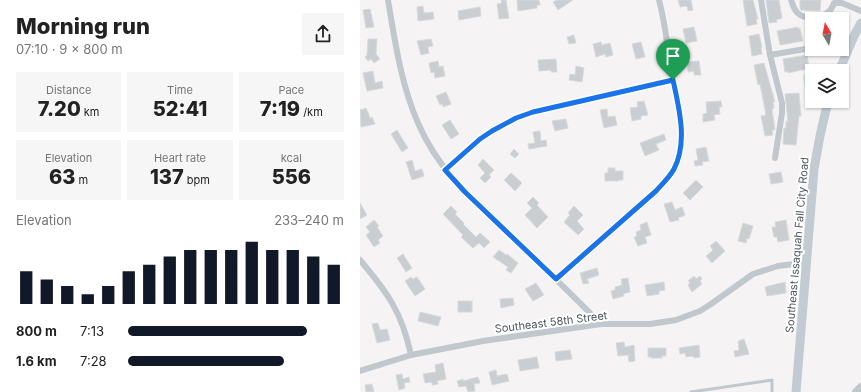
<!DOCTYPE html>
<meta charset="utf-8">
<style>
body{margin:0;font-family:Inter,sans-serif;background:#f6f6f6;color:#222;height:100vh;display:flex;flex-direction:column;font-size:15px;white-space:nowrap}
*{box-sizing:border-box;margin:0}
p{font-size:13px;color:#767676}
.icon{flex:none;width:22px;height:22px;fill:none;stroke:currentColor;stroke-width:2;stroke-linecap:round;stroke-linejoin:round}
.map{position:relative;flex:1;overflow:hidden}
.sheet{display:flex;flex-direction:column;background:#fff;width:360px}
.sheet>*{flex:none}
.needle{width:26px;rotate:350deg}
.controls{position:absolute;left:445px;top:12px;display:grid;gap:8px}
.controls a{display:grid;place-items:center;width:44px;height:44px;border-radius:0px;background:#fff;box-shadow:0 1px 3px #0004;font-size:20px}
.pin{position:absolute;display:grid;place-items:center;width:34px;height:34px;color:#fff;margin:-41px -17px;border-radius:50% 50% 50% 0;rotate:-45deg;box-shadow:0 0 4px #0007}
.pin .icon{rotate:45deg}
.round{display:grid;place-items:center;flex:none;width:42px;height:42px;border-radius:0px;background:#f6f6f6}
.head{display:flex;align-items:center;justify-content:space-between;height:68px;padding:0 16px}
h1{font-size:22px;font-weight:800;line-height:30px}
.figures{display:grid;grid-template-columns:repeat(3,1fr);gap:6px;height:68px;padding:4px 16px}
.figures div{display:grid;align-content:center;border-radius:0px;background:#f6f6f6;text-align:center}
.figures b{font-size:20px;font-weight:800}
.figures small{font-size:11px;font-weight:400}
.figures p{font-size:11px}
.chart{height:112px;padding:8px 16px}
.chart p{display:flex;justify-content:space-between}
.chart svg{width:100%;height:72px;margin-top:4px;stroke:#111827;stroke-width:6}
ul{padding:0 16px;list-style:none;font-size:13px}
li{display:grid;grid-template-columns:64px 48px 1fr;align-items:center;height:30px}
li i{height:10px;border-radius:5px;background:#111827}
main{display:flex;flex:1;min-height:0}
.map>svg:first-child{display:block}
.green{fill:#c8ecd1}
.building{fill:#caced1;stroke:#d8dadd}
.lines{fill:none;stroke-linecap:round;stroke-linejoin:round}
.service{stroke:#c1c8cd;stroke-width:3}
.minor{stroke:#c1c8cd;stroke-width:6}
.tertiary{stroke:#c1c8cd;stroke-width:8}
.secondary{stroke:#c1cbd1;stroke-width:9}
.route-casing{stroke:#fff;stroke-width:8}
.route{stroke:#1a73e8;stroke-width:5}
.labels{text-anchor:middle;stroke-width:4;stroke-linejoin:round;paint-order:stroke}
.street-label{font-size:11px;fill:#4d585e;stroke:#fff}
</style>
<main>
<section class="sheet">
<div class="head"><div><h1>Morning run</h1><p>07:10 · 9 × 800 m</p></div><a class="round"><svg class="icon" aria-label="share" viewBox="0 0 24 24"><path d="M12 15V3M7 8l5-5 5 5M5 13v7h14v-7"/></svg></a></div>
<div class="figures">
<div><p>Distance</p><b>7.20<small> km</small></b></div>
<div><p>Time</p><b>52:41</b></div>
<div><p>Pace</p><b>7:19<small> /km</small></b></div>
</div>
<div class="figures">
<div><p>Elevation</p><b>63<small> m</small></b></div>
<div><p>Heart rate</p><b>137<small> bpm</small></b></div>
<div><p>kcal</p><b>556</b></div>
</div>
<div class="chart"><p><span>Elevation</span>233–240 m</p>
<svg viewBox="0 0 160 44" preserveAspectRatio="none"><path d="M5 44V24M15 44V29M25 44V33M35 44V38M45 44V33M55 44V24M65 44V20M75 44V15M85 44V11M95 44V11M105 44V11M115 44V6M125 44V11M135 44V11M145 44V15M155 44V20"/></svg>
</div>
<ul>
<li><b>800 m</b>7:13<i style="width:83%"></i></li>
<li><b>1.6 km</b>7:28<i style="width:72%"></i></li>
</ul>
</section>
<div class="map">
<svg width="501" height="392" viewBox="0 0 501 392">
<rect width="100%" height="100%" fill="#f5f3f3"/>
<path class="green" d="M452,74V84L449,88H445L443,75Z"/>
<g class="building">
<path d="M141,0H146L149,18L139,19L137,4L142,3Z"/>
<path d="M157,0H179L180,5H177V8L158,11Z"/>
<path d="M197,0H213L198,10L193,2Z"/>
<path d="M318,0H331L333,10L328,11L327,6L320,7Z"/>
<path d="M383,0H393L398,19H396L397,24L387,26Z"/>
<path d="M406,0H419L422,18L416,20L417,22L409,23Z"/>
<path d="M440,0H461L460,11L441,10L440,9Z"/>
<path d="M63,6L64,13L73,12L74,19L58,21L57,7Z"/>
<path d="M120,7L121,16L99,20L98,11Z"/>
<path d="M10,9L14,27L6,28L3,10Z"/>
<path d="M334,27L337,41L326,43L323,29Z"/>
<path d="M438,27V29L440,28L443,41L420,45L417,31Z"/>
<path d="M399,34L402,47L401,48L402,54L392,56L389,36Z"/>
<path d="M214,35L216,43L209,44L207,37Z"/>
<path d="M8,39H17L16,54L20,59L14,63L11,59L8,61L5,57L7,55Z"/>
<path d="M71,39L73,46L68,47L69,53L61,55L57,41Z"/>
<path d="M241,42L242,45L250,43L253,55L246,57L245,54L236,57L233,44Z"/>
<path d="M281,42L285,57L276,59L272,44Z"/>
<path d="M447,55L449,68H446V69L428,73V71L425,72L423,59Z"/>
<path d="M196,59L197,72H191V70L179,71L178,60Z"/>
<path d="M78,61L79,67L83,66L85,76L75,78L74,72L71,73L69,63Z"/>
<path d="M339,61L341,75H334V71L328,72L327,62Z"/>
<path d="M404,63L415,102H413L414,108L412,109L415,130H412L413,135L405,136L401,116L406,115L400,84L398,85L394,65Z"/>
<path d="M216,66L224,68L222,82L209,80L210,74L215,75Z"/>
<path d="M13,71L15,83L22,81L23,88L7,91L3,73Z"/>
<path d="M86,92L91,104L83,107L82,104L80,105L76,96Z"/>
<path d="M439,93L441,116H439L436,145L423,144L424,128H426V121L428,122L425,94Z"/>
<path d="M284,101L288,115L281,116V119L272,121L270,108L278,107L277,102Z"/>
<path d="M361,101L362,107H359L360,114L354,115L355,120L343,122V114L347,113L346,102Z"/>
<path d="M6,108L9,115L10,118L12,117L15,124L1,127L0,110Z"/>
<path d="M247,109L248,117L255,116L257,125L244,128L240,110Z"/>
<path d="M206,119L208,128L195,131L192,121Z"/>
<path d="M90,120L99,134L91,139L82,125Z"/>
<path d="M37,130L48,148L42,152L31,134Z"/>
<path d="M180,131L181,141L186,140L187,146L169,149L168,144L175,143L173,132Z"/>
<path d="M304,134L306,140L296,144L299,150L285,156L280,143Z"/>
<path d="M346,147L349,161L342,162L343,165L335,166L334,161L338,160L336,149Z"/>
<path d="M154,149L159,154L155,158L150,154Z"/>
<path d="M123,159L134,170L129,175L131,177L125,183L120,178L125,173L118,165Z"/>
<path d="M52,160L55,171L62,169L64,176L52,180L46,162Z"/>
<path d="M248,168H255V171H263V180H259V181H245V173H248Z"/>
<path d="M421,172L423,182L411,184L409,174Z"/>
<path d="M151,173L162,183L155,191L144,180Z"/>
<path d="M336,180L343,187L330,200L323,193Z"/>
<path d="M173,197L179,203L177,205L188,217L177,228L165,215L172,208L167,203Z"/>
<path d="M312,202L315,210L322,207L325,215L318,218L319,220L310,222L304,204Z"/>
<path d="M0,203L7,215L0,219Z"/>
<path d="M91,206L97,212L95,214L104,223L103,224L116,237L120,233L130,242L124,248L119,243L113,248L101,237L103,235L83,214Z"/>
<path d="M214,206L223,215L217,221L224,229L218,235L204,222L210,215L208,213Z"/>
<path d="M14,220L19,226L17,227L23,236L18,240L20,243L14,247L6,235L10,232L6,227Z"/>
<path d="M426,220L429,240L418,242L417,237H414L412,227H416L415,222Z"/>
<path d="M287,222L291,235L285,237L287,243L278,246L274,237L277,236L276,232L281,230L280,225Z"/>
<path d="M383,223L393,226L389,239L387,238L386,243L378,241Z"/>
<path d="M356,241L365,251L352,263L346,256L353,250L350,246Z"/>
<path d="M139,250L146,255L147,254L158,263L151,273L146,270L148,267L133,257Z"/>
<path d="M43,254L52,268L46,272L37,258Z"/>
<path d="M237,268L239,275L227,279L229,283L223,284L220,273Z"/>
<path d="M334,276L336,279L340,276L342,279L340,281L342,284L332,292L328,285L330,283L328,281Z"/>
<path d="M51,277L52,279L57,277L65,289L55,296L45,281Z"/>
<path d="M268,278L270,292L263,294L264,296L253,299L251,291L255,290V287L262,285L261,279Z"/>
<path d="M304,282L305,290L299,291V294L287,296L285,285Z"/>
<path d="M425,282L426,293L407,296L405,287Z"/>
<path d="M176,283L184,295L173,301L165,289Z"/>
<path d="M153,298L154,305L141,308L140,299Z"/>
<rect x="98" y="301" width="14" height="11"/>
<path d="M60,312L81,317L78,326L58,321Z"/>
<path d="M18,323L20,330L27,329L30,340L17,343L12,324Z"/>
<path d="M384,339L389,354L375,357L374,351L379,350L378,341Z"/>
<path d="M264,342L265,347L274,345L275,361L269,362L268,355L258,356L256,343Z"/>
<path d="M339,345L340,357L334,358L333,356L326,357L325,353L320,354L319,348Z"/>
<path d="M288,348H306V356H302V358H291V357H288Z"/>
<path d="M210,350L212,359L196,361L195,352Z"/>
<path d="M177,357L179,368L160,371L158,360Z"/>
<path d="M83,363L86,379L77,381L78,384L72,385V382L65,383L63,374L76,372L75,365Z"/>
<path d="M136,370L137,376L147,374L149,381L132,385L129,372Z"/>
<path d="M42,374L43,379L49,377L50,382L44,383L45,388L39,390L36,375Z"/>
<path d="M118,377L120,383L114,384L115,391L108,392L106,386L99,387L97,381L103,379V381Z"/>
<path d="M12,384L14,392H6L5,385Z"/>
</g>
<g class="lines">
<path class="service" d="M331,392L412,380V391"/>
<g class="minor">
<path d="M28,0C35,42 41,84 58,123C80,174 117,204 156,241C185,268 213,296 241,324"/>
<path d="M401,0L410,55L422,103V113L415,158"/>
<path d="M431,0C433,5 434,11 439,14C446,20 463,18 469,11C472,9 473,6 474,3H482L501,11"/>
<path d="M410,55L445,49L448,47L452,40"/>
<path d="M85,170L120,139L132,131L156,118L173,112L313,80"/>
<path d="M0,260C27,292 42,312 51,355"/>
<path d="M196,279L296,191C305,181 314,172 318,158C327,129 316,96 311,67C307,45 305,22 299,0"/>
<path d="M0,371L51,355L123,341L241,324H290L316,320L340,311L351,304L393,274L418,266L434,264L446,265"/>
</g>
<path class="tertiary" d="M496,392L501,387"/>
<g class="secondary">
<path d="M479,71L494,36L501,23"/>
<path d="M436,392L454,169L460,136L468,101"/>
</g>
</g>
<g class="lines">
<defs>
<path id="route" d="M313,80C319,108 328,142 314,169C309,178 302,184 296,191L196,279L105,192L85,170L120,139L132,131L156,118L173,112Z"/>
</defs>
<use href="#route" class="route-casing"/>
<use href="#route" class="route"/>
</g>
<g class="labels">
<g class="street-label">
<text transform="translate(437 245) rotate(-85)" y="4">Southeast Issaquah Fall City Road</text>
<text transform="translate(191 322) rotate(-7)" y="4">Southeast 58th Street</text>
</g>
</g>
</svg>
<div class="controls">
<a><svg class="needle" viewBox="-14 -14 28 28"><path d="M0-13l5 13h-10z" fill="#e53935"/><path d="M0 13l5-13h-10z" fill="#767676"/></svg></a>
<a><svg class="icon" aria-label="layers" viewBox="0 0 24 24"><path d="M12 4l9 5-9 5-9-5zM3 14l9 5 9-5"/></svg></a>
</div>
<div class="pin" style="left:313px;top:80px;background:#1e9e55"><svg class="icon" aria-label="arrive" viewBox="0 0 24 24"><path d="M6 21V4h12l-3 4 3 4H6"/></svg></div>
</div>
</main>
